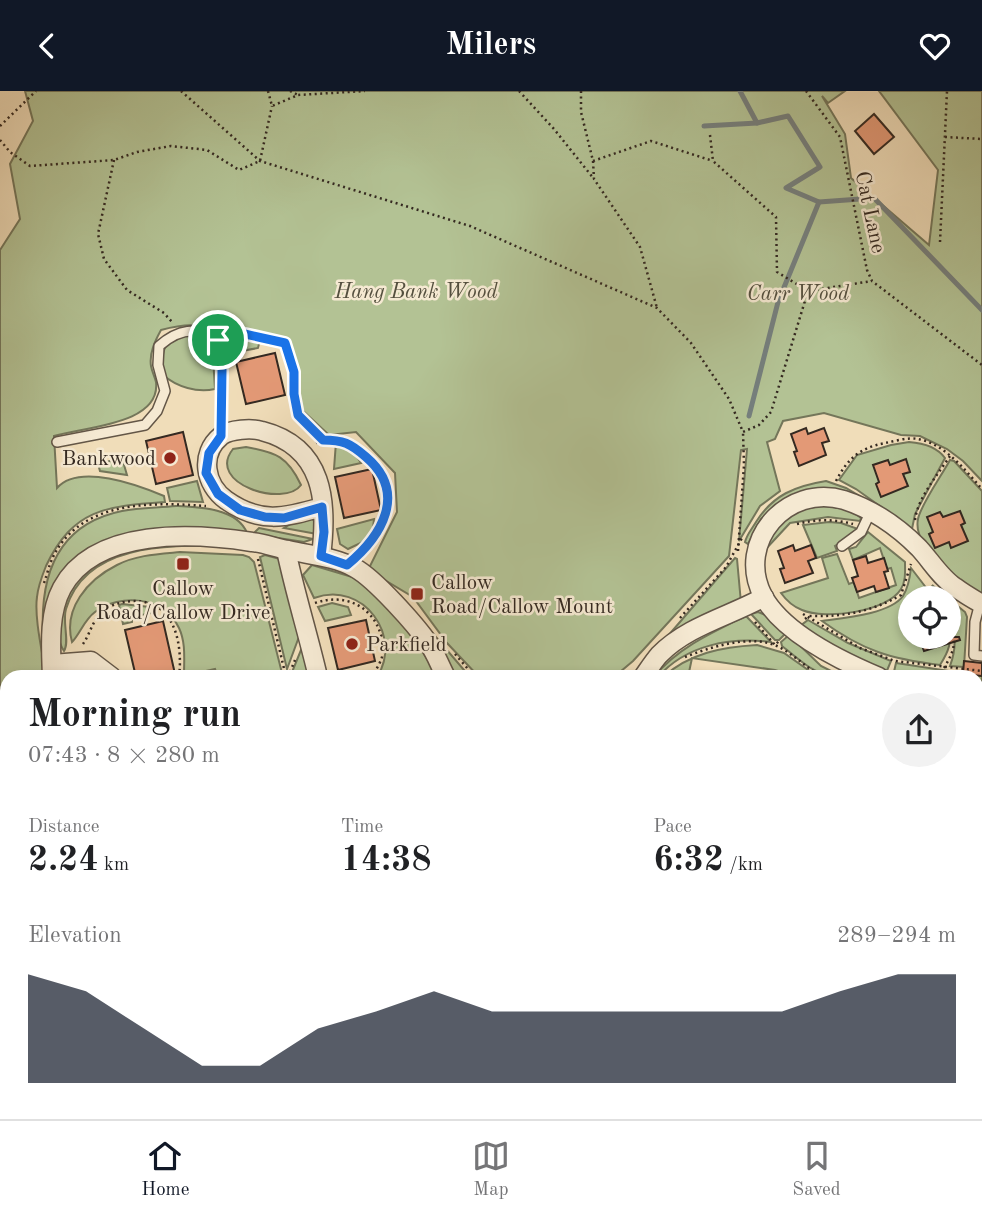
<!DOCTYPE html>
<meta charset="utf-8">
<style>
body{margin:0;font-family:"Old Standard TT",serif;background:#f2f2f2;color:#202124;height:100vh;display:flex;flex-direction:column;font-size:26px;white-space:nowrap}
*{box-sizing:border-box;margin:0}
p{font-size:23px;color:#757577}
.icon{flex:none;width:38px;height:38px;fill:none;stroke:currentColor;stroke-width:2;stroke-linecap:round;stroke-linejoin:round}
.map{position:relative;flex:1;overflow:hidden}
.drawer{position:absolute;left:0px;top:579px;width:984px;height:450px;display:flex;flex-direction:column;background:#fff;border-radius:21px 21px 0 0;box-shadow:0 4px 10px #0003}
.drawer>*{flex:none}
.buttons{position:absolute;left:898px;top:495px;display:grid;gap:14px}
.buttons a{display:grid;place-items:center;width:63px;height:63px;border-radius:50%;background:#fff;box-shadow:0 4px 10px #0003;font-size:35px}
.pin{position:absolute;display:grid;place-items:center;width:60px;height:60px;color:#fff;margin:-30px;border:4px solid #fff;border-radius:50%;box-shadow:0 2px 7px #0007}
.round{display:grid;place-items:center;flex:none;width:74px;height:74px;border-radius:37px;background:#f2f2f2}
.headline{display:flex;align-items:center;justify-content:space-between;height:119px;padding:0 28px}
h1{font-size:38px;font-weight:800;line-height:52px}
.metrics{display:grid;grid-template-columns:repeat(3,1fr);gap:10px;height:119px;padding:7px 28px}
.metrics div{display:grid;align-content:center}
.metrics b{font-size:35px;font-weight:800}
.metrics small{font-size:19px;font-weight:400}
.metrics p{font-size:19px}
.chart{height:196px;padding:14px 28px}
.chart p{display:flex;justify-content:space-between}
.chart svg{width:100%;height:126px;margin-top:7px;fill:#111827;opacity:.7}
header{display:flex;justify-content:space-between;align-items:center;height:91px;padding:0 28px;background:#111827;color:#fff;font-size:32px;font-weight:800}
.tabs{display:flex;justify-content:space-around;align-items:center;height:98px;border-top:2px solid #e0e0e0;background:#fff;font-size:19px;color:#757577}
.tabs a{display:grid;justify-items:center;gap:4px}
.tabs .current{color:#111827}
.map>svg:first-child{display:block}
.green{fill:#b3c294;stroke:#74765a;stroke-width:2}
.lines{fill:none;stroke-linecap:round;stroke-linejoin:round}
.stream{stroke:#757f7d;stroke-width:5}
.building{fill:#e39976;stroke:#342921;stroke-width:2}
.lane-casing{stroke:#635647;stroke-width:12}
.street-casing{stroke:#635647;stroke-width:21}
.secondary-casing{stroke:#342921;stroke-width:28}
.path{stroke:#342921;stroke-width:2.5;stroke-dasharray:2 3.5;stroke-linecap:butt}
.lane{stroke:#f5e9d2;stroke-width:9}
.street{stroke:#f5e9d2;stroke-width:18}
.secondary{stroke:#f5e9d2;stroke-width:24}
.route-casing{stroke:#fff;stroke-width:14}
.route{stroke:#1a73e8;stroke-width:9}
.poi-dot{fill:#8f2418;stroke:#f5e9d2;stroke-width:2.5}
.labels{text-anchor:middle;stroke-width:5;stroke-linejoin:round;paint-order:stroke}
.street-label{font-size:21px;fill:#342921;stroke:#f5e9d2}
.park-label{font-size:21px;font-style:italic;fill:#544f3e;stroke:#f5e9d2}
.poi-label{font-size:21px;fill:#342921;stroke:#f5e9d2;text-anchor:start}
</style>
<header><svg class="icon" aria-label="back" viewBox="0 0 24 24"><path d="M15 5l-7 7 7 7"/></svg>Milers<svg class="icon" aria-label="heart" viewBox="0 0 24 24"><path d="M12 20l-8-8c-3-5 5-10 8-4 3-6 11-1 8 4z"/></svg></header>
<div class="map">
<svg width="982" height="1028" viewBox="0 0 982 1028">
<rect width="100%" height="100%" fill="#f0ddb9"/>
<filter id="stains"><feTurbulence type="fractalNoise" baseFrequency=".00286" numOctaves="4"/><feColorMatrix values="0 0 0 0 .2 0 0 0 0 .09 0 0 0 0 .02 0 0 0 .5 -.17"/></filter>
<radialGradient id="worn" r=".72"><stop offset=".6" stop-color="#630" stop-opacity="0"/><stop offset="1" stop-color="#630" stop-opacity=".3"/></radialGradient>
<g class="green">
<path d="M25,0H845L828,12L822,5L845,43L851,87L929,154L938,79L879,0H982V390L963,370L947,358L920,345L901,344L824,322L783,330L775,348L767,351L780,400L760,415L739,450L747,358L741,359L729,465L633,570L614,586H479L447,552L413,506L368,479L397,421L395,382L356,341L329,344L302,319L287,250L234,237L222,244C202,231 184,233 161,239C155,250 149,262 151,275C152,281 155,286 156,291C161,334 83,336 54,345L57,397C79,372 138,394 164,405L165,411C106,415 73,418 46,475C42,485 38,495 37,506C34,527 43,564 46,586H7V641L0,645V159L20,128L10,73L33,30Z"/>
<path d="M194,244L207,247L212,251L215,298C197,302 177,296 163,284C160,256 165,246 194,244Z"/>
<path d="M248,244L261,245L258,257L236,261L232,246Z"/>
<path d="M336,351L351,356L361,372L334,378Z"/>
<path d="M909,351C922,352 937,356 945,367L915,423L912,438L856,398L839,389L857,364L891,354Z"/>
<path d="M246,356C276,361 288,366 301,394C285,417 205,393 233,358Z"/>
<path d="M122,367L127,384L100,380L98,373Z"/>
<path d="M950,369L954,370L982,400V505C960,492 912,457 918,428C921,413 942,384 950,369Z"/>
<path d="M197,390L203,411L170,410L167,397Z"/>
<path d="M826,390L846,397L878,416L869,413L792,406L776,415L761,428L748,453L745,451C747,443 752,438 756,431C773,404 795,395 826,390Z"/>
<path d="M176,415C198,416 237,417 247,442L118,445L80,465L43,543C40,483 58,433 122,420C140,416 158,417 176,415Z"/>
<path d="M815,415C831,415 849,416 861,427L860,430L828,426L790,432L764,460C772,432 788,421 815,415Z"/>
<path d="M312,427L316,433L317,443L284,437L299,428Z"/>
<path d="M374,428L373,437L367,449L348,458L340,453L337,438Z"/>
<path d="M829,431L841,432L858,438L854,444L835,455L837,460L817,467L803,434Z"/>
<path d="M259,437L313,448L304,451L253,443Z"/>
<path d="M868,441L905,471C905,480 906,490 901,498C887,521 825,529 802,519C794,516 786,509 781,502L828,487L822,467L837,463L849,493L854,491L859,507L896,494L891,477L887,478L880,457L853,469L849,458L856,456Z"/>
<path d="M175,453L221,455C167,454 85,453 66,518C62,531 70,551 64,560C56,548 59,538 62,524C72,465 126,459 175,453Z"/>
<path d="M180,461L243,464L249,466L254,471L283,586H218L215,578L184,585C184,568 186,552 179,537C164,505 120,502 95,521C84,529 80,543 72,551C63,518 87,489 117,474C136,464 159,463 180,461Z"/>
<path d="M265,464L280,468L300,543L287,578L260,466Z"/>
<path d="M735,467L737,468L741,512L636,582Z"/>
<path d="M312,474L359,488L407,535L438,586H377C403,546 364,489 314,507L303,484Z"/>
<path d="M911,477L934,507L910,508V546H948L949,535C952,551 949,560 940,574C891,568 863,560 822,530C844,527 890,523 903,505C908,497 910,486 911,477Z"/>
<path d="M932,494L965,521L967,526L964,576L950,575C961,545 949,536 948,508L940,507Z"/>
<path d="M400,504L470,586H451Z"/>
<path d="M332,512L348,516L351,524L325,530L318,516Z"/>
<path d="M122,513L150,516L156,521L132,526V531L123,533L119,514Z"/>
<path d="M758,521L768,525L786,542L779,549H775L751,523Z"/>
<path d="M746,525L771,551C730,546 686,554 658,586H654C677,557 713,541 746,525Z"/>
<path d="M808,529L848,552L891,570L886,582L855,570L800,535Z"/>
<path d="M789,544L821,575L843,586C815,586 803,571 782,555L781,551Z"/>
<path d="M303,554L309,586H290Z"/>
<path d="M757,554L784,562L818,586H796L775,579L692,567L688,586H663C690,562 722,556 757,554Z"/>
<path d="M896,572L982,585V606H977L976,586H898L893,585Z"/>
<path d="M7,689V762L0,751V693Z"/>
<path d="M0,754L7,765V854L0,850Z"/>
<path d="M977,775L982,776V796L980,797H982V862H977Z"/>
<path d="M977,998H982V1025L945,1022H976Z"/>
<path d="M302,1022H371L367,1028H264Z"/>
<path d="M599,1022H931V1028H565Z"/>
</g>
<g class="lines">
<g class="stream">
<path d="M740,0L757,32"/>
<path d="M704,35L757,32L788,25L820,76L786,97L819,111L874,107L982,219"/>
<path d="M749,325L778,211L819,111"/>
</g>
</g>
<g class="building">
<path d="M874,23L894,46L874,63L855,40Z"/>
<path d="M275,262L285,304L246,313L236,271Z"/>
<path d="M806,337L808,343L824,337L829,350L822,352L826,364L799,375L794,361L797,360L791,343Z"/>
<path d="M183,341L193,384L156,393L146,350Z"/>
<path d="M906,368L910,381L903,383L908,395L881,406L876,393L879,391L873,374L888,369L890,374Z"/>
<path d="M372,378L381,419L344,427L335,386Z"/>
<path d="M960,420L965,432L961,434L968,450L951,457L949,451L935,457L929,443L933,441L927,426L940,421L943,426Z"/>
<path d="M793,454L795,460L811,454L816,467L808,470L813,482L785,492L780,478L784,477L778,460Z"/>
<path d="M866,465L868,472L884,467L888,480L884,481L889,497L876,501L874,495L857,501L852,487L858,485L853,469Z"/>
<path d="M366,529L375,570L338,579L328,537Z"/>
<path d="M163,530L175,583L162,586H136L125,539Z"/>
<path d="M919,546H959L960,549L924,560Z"/>
<path d="M964,570L982,572V585L963,583Z"/>
</g>
<g class="lines">
<defs>
<g id="lane">
<path d="M57,351L145,334L157,320L165,300L158,274L159,255C177,239 198,234 218,249L222,279L221,345"/>
<path d="M842,455L861,441L871,420"/>
<path d="M980,512L975,531L974,564L982,565"/>
<path d="M976,908H982"/>
</g>
<g id="street">
<path d="M286,459C295,502 308,543 318,586"/>
<path d="M321,465C328,411 324,356 262,340C252,337 230,338 221,345C199,363 205,394 226,409C260,433 284,427 322,416"/>
<path d="M52,573L91,570L112,586"/>
<path d="M52,586C51,558 48,523 62,497C95,436 194,442 252,451C264,452 276,457 288,459C310,464 335,466 355,477C375,488 416,534 429,553C436,563 440,575 446,586"/>
<path d="M643,586C648,579 653,571 659,564C687,535 730,525 764,506"/>
<path d="M879,586C841,570 783,542 763,505C735,451 787,392 844,409C872,418 898,436 919,457C931,470 941,487 955,496C963,502 973,508 982,513"/>
<path d="M976,612L982,613"/>
<path d="M0,660L7,655"/>
<path d="M976,730L982,731"/>
<path d="M376,1028L382,1022"/>
</g>
<g id="secondary">
<path d="M976,873H982"/>
<path d="M0,879L7,884"/>
<path d="M195,1028L197,1022"/>
<path d="M218,1028L235,1022"/>
</g>
</defs>
<use href="#lane" class="lane-casing"/>
<use href="#street" class="street-casing"/>
<use href="#secondary" class="secondary-casing"/>
<g class="path">
<path d="M181,0L260,70L470,135L657,217L691,252L729,308L743,341L759,334L771,321L808,200L872,190"/>
<path d="M268,0L272,15L298,4L365,0"/>
<path d="M290,0L298,4"/>
<path d="M519,0L554,38L594,88"/>
<path d="M581,0V21L593,70L594,88L640,156L657,217"/>
<path d="M806,0L840,46L867,179L872,190L982,274"/>
<path d="M0,35L36,0"/>
<path d="M710,44L713,70L776,126L777,181L808,200"/>
<path d="M945,46L982,48"/>
<path d="M0,49L10,61L30,75L114,69L137,61L171,55L207,59L239,79L260,70L272,15"/>
<path d="M114,69L98,143L104,168L127,199L164,222L172,231"/>
<path d="M593,70L651,50L713,70"/>
<path d="M940,151L947,0"/>
<path d="M228,245L236,241L285,252L294,281V303L298,324L323,349"/>
<path d="M316,352C353,335 395,384 387,421C383,436 371,450 361,462"/>
<path d="M836,390C848,367 860,357 885,352C895,350 908,346 918,348C945,353 965,379 982,398"/>
<path d="M915,429C918,406 937,385 950,365"/>
<path d="M797,433C816,428 834,428 853,433"/>
<path d="M738,460L744,374L743,341"/>
<path d="M258,468L286,586"/>
<path d="M44,492C47,484 49,474 53,466C81,409 152,411 206,415"/>
<path d="M315,512C344,502 372,514 381,544C383,550 384,559 382,566C380,573 375,580 372,586"/>
<path d="M803,523L860,557L895,570L982,580"/>
<path d="M680,527L726,476L742,447"/>
<path d="M805,528L809,525C843,526 871,521 901,504L911,473"/>
<path d="M755,531L775,554L779,550"/>
<path d="M83,553C90,543 93,528 103,520C112,513 121,511 133,510C175,509 183,553 179,586"/>
<path d="M455,563L475,586"/>
<path d="M685,566C711,556 750,543 777,555C794,563 807,578 823,586"/>
<path d="M944,577C956,557 957,549 948,527"/>
<path d="M288,586L295,569"/>
<path d="M976,635L982,636"/>
<path d="M976,689L982,691"/>
<path d="M0,690L7,687"/>
<path d="M0,752L7,763"/>
<path d="M976,770L982,772"/>
<path d="M976,800L982,797"/>
<path d="M0,906L7,910"/>
<path d="M161,1022V1028"/>
<path d="M254,1028L282,1022"/>
</g>
<use href="#lane" class="lane"/>
<use href="#street" class="street"/>
<use href="#secondary" class="secondary"/>
</g>
<g class="lines">
<defs>
<path id="route" d="M236,241L285,252L294,281V303L298,324L323,349C343,349 350,352 366,366C408,402 382,445 347,474L321,465L324,441L322,416L284,427L265,426L240,419L218,403L206,382L209,362L221,345L222,279L218,249Z"/>
</defs>
<use href="#route" class="route-casing"/>
<use href="#route" class="route"/>
</g>
<g class="poi-dot">
<circle cx="170" cy="367" r="7"/>
<rect x="176" y="466" width="14" height="14" rx="3.5"/>
<rect x="410" y="496" width="14" height="14" rx="3.5"/>
<circle cx="352" cy="553" r="7"/>
</g>
<g class="labels">
<g class="street-label">
<text transform="translate(871 121) rotate(78)" y="7">Cat Lane</text>
</g>
<g class="park-label">
<text x="416" y="207">Hang Bank Wood</text>
<text x="798" y="209">Carr Wood</text>
</g>
<g class="poi-label">
<text x="156" y="374" text-anchor="end">Bankwood</text>
<text x="431" y="498">Callow<tspan x="431" dy="24">Road/Callow Mount</tspan></text>
<text x="183" y="504" text-anchor="middle">Callow<tspan x="183" dy="24">Road/Callow Drive</tspan></text>
<text x="366" y="560">Parkfield</text>
</g>
</g>
<rect width="100%" height="100%" filter="url(#stains)"/>
<rect width="100%" height="100%" fill="url(#worn)"/>
</svg>
<div class="buttons">
<a><svg class="icon" aria-label="locate" viewBox="0 0 24 24"><circle cx="12" cy="12" r="6"/><path d="M12 2v4M12 18v4M2 12h4M18 12h4"/></svg></a>
</div>
<div class="pin" style="left:218px;top:249px;background:#1e9e55"><svg class="icon" aria-label="arrive" viewBox="0 0 24 24"><path d="M6 21V4h12l-3 4 3 4H6"/></svg></div>
<section class="drawer">
<div class="headline"><div><h1>Morning run</h1><p>07:43 · 8 × 280 m</p></div><a class="round"><svg class="icon" aria-label="share" viewBox="0 0 24 24"><path d="M12 15V3M7 8l5-5 5 5M5 13v7h14v-7"/></svg></a></div>
<div class="metrics">
<div><p>Distance</p><b>2.24<small> km</small></b></div>
<div><p>Time</p><b>14:38</b></div>
<div><p>Pace</p><b>6:32<small> /km</small></b></div>
</div>
<div class="chart"><p><span>Elevation</span>289–294 m</p>
<svg viewBox="0 0 160 44" preserveAspectRatio="none"><path d="M0 44V6L10 12L20 25L30 38L40 38L50 25L60 19L70 12L80 19L90 19L100 19L110 19L120 19L130 19L140 12L150 6L160 6V44z"/></svg>
</div>
</section>
</div>
<nav class="tabs">
<a class="current"><svg class="icon" aria-label="home" viewBox="0 0 24 24"><path d="M3 11l9-7 9 7M6 9v11h12V9"/></svg>Home</a>
<a><svg class="icon" aria-label="map" viewBox="0 0 24 24"><path d="M3 6l6-2 6 2 6-2v14l-6 2-6-2-6 2zM9 4v14M15 6v14"/></svg>Map</a>
<a><svg class="icon" aria-label="saved" viewBox="0 0 24 24"><path d="M7 4h10v16l-5-4-5 4z"/></svg>Saved</a>
</nav>
